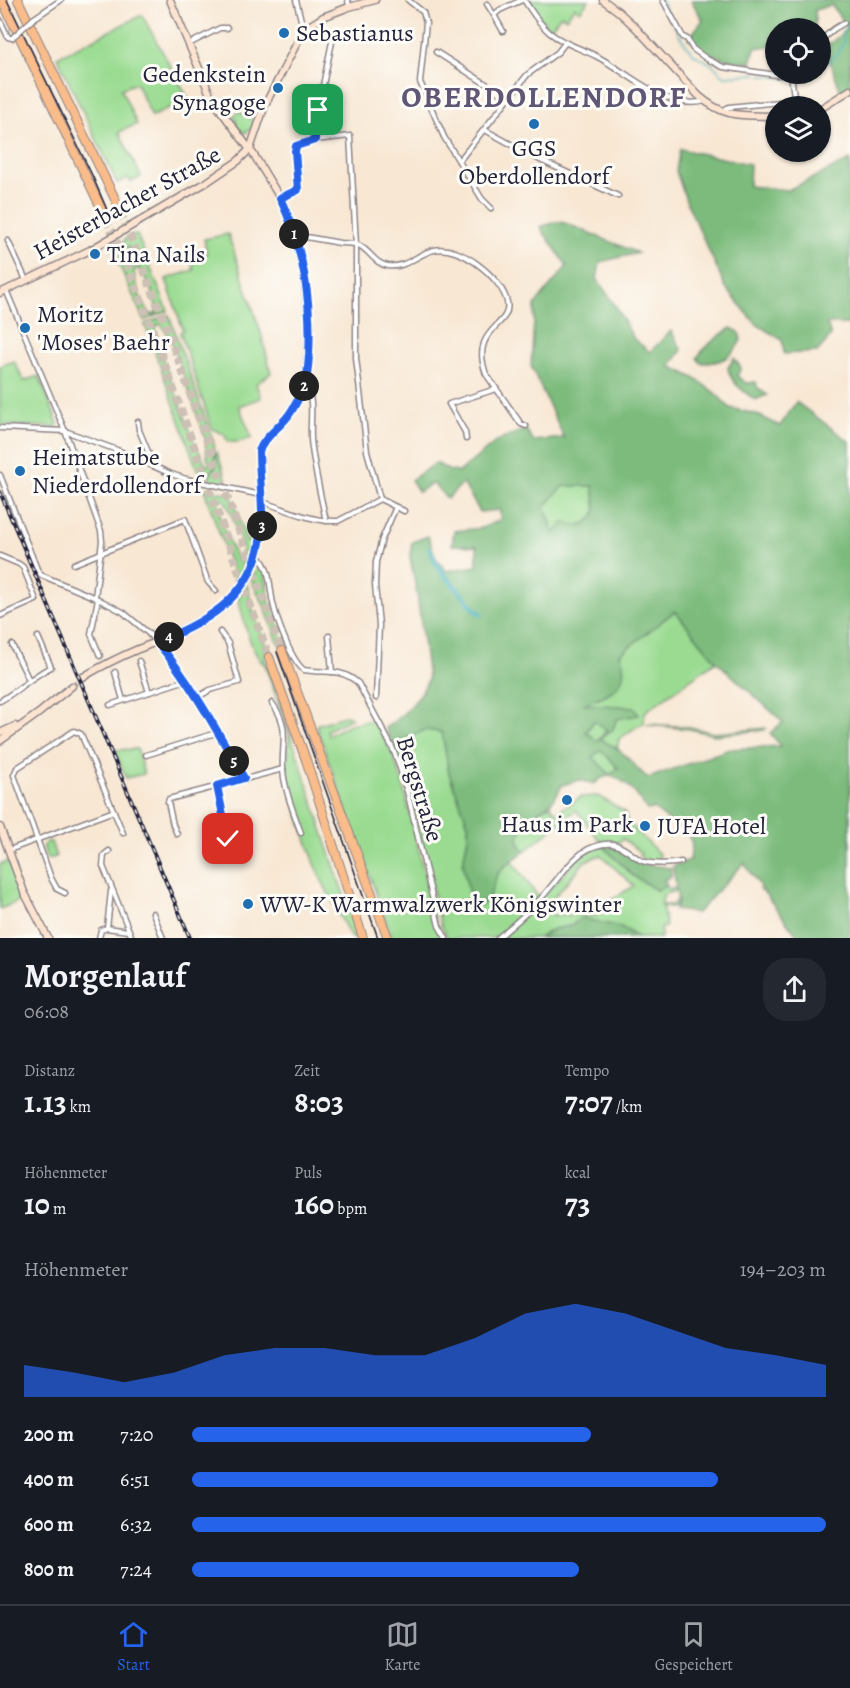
<!DOCTYPE html>
<html lang="de">
<meta charset="utf-8">
<style>
body{margin:0;font-family:Alegreya,serif;background:#242831;color:#f1f3f6;height:100vh;display:flex;flex-direction:column;font-size:22px;white-space:nowrap}
*{box-sizing:border-box;margin:0}
p{font-size:20px;color:#9ea1a6}
.icon{flex:none;width:33px;height:33px;fill:none;stroke:currentColor;stroke-width:2;stroke-linecap:round;stroke-linejoin:round}
.map{position:relative;height:938px;overflow:hidden}
.sheet{display:flex;flex-direction:column;background:#171b24;flex:1}
.sheet>*{flex:none}
.controls{position:absolute;left:765px;top:18px;display:grid;gap:12px}
.controls a{display:grid;place-items:center;width:66px;height:66px;border-radius:50%;background:#171b24;box-shadow:0 2px 4px #0004;font-size:30px}
.pin{position:absolute;display:grid;place-items:center;width:51px;height:51px;color:#fff;margin:-26px;border-radius:12px;box-shadow:0 3px 9px #0006}
.km{position:absolute;width:30px;height:30px;margin:-15px;border-radius:50%;background:#222;color:#fff;font-size:16px;line-height:30px;text-align:center}
.round{display:grid;place-items:center;flex:none;width:63px;height:63px;border-radius:24px;background:#242831}
.head{display:flex;align-items:center;justify-content:space-between;height:102px;padding:0 24px}
h1{font-size:33px;font-weight:700;line-height:45px}
.stats{display:grid;grid-template-columns:repeat(3,1fr);gap:9px;height:102px;padding:6px 24px}
.stats div{display:grid;align-content:center}
.stats b{font-size:30px;font-weight:700}
.stats small{font-size:16px;font-weight:400}
.stats p{font-size:16px}
.chart{height:168px;padding:12px 24px}
.chart p{display:flex;justify-content:space-between}
.chart svg{width:100%;height:108px;margin-top:6px;fill:#2563eb;opacity:.7}
ul{padding:0 24px;list-style:none;font-size:20px}
li{display:grid;grid-template-columns:96px 72px 1fr;align-items:center;height:45px}
li i{height:15px;border-radius:8px;background:#2563eb}
.tabs{display:flex;justify-content:space-around;align-items:center;height:84px;border-top:2px solid #363941;background:#171b24;font-size:16px;color:#9ea1a6}
.tabs a{display:grid;justify-items:center;gap:3px}
.tabs .selected{color:#2563eb}
.map>svg:first-child{display:block}
.green{fill:#9adb91;stroke:#5e7e66;stroke-width:1.5;fill-rule:evenodd}
.forest{fill:#7bbb7b;stroke:#4e6e5b;stroke-width:1.5;fill-rule:evenodd}
.lines{fill:none;stroke-linecap:round;stroke-linejoin:round}
.stream{stroke:#3fafba;stroke-width:1.5}
.canal{stroke:#3fafba;stroke-width:5}
.secondary-tunnel{stroke:#cdc0b5;stroke-width:6;stroke-dasharray:6 3;stroke-linecap:butt}
.highway-tunnel{stroke:#cdc0b5;stroke-width:8;stroke-dasharray:8 4;stroke-linecap:butt}
.street-casing{stroke:#8d8487;stroke-width:7}
.secondary-casing{stroke:#8d8487;stroke-width:9}
.highway-casing{stroke:#8d8487;stroke-width:10}
.street{stroke:#fff;stroke-width:4}
.secondary{stroke:#fde4d0;stroke-width:6}
.highway{stroke:#f9bc8a;stroke-width:8}
.tram{stroke:#22223b;stroke-width:1.5}
.rail-casing{stroke:#22223b;stroke-width:4}
.rail{stroke:#fdfcf7;stroke-width:1.5;stroke-dasharray:4.5;stroke-linecap:butt}
.street-bridge-casing{stroke:#8d8487;stroke-width:7;stroke-linecap:butt}
.street-bridge{stroke:#fff;stroke-width:4}
.route-casing{stroke:#fff;stroke-width:12}
.route{stroke:#2563eb;stroke-width:8}
.poi-dot{fill:#1f6fb2;stroke:#fdfcf7;stroke-width:2}
.labels{text-anchor:middle;stroke-width:6;stroke-linejoin:round;paint-order:stroke}
.poi-label{font-size:24px;fill:#22223b;stroke:#fdfcf7;text-anchor:start}
.street-label{font-size:24px;fill:#22223b;stroke:#fdfcf7}
.district-label{font-size:30px;font-weight:bold;letter-spacing:1.5px;fill:#605676;stroke:#fdfcf7}
</style>
<div class="map">
<svg width="850" height="938" viewBox="0 0 850 938">
<rect width="100%" height="100%" fill="#fdfcf7"/>
<filter id="ink" filterUnits="userSpaceOnUse"><feTurbulence type="fractalNoise" baseFrequency=".0167" numOctaves="2"/><feDisplacementMap in="SourceGraphic" scale="12" xChannelSelector="R" yChannelSelector="G"/><feConvolveMatrix kernelMatrix="1 2 1 2 8 2 1 2 1" color-interpolation-filters="sRGB"/></filter>
<filter id="wash" filterUnits="userSpaceOnUse"><feTurbulence type="fractalNoise" baseFrequency=".008" numOctaves="4" result="noise"/><feDisplacementMap in="SourceGraphic" scale="24" xChannelSelector="R" yChannelSelector="G"/><feGaussianBlur stdDeviation="1.35" result="paint"/><feColorMatrix in="noise" values="0 0 0 0 0 0 0 0 0 0 0 0 0 0 0 0 0 1.4 0 .05"/><feComposite in="paint" operator="in"/></filter>
<g filter="url(#wash)">
<rect width="100%" height="100%" fill="#f8e7d3"/>
<g class="green">
<path d="M527,0H589L580,11L575,7L566,18L561,15L550,29L541,19Z"/>
<path d="M142,15L188,98L152,117L136,83L121,89L137,124L119,132L141,177L131,182L128,178L117,183L57,57Z"/>
<path d="M240,111L244,116L256,120L253,128L245,133L240,131L234,122L236,121L234,115Z"/>
<path d="M228,234L261,333L271,373L256,384L261,398L239,406L252,438L238,442H228L224,434L212,429L180,332L183,330L166,279L194,270L191,260L207,254L204,239Z"/>
<path d="M133,235H137L168,311L144,320L112,248L125,241V239ZM128,246L138,270L140,269C150,283 156,296 157,313L151,315C140,300 136,290 134,271L135,270L126,247Z"/>
<path d="M169,315L214,444L215,465L204,480H201L145,324ZM161,324L170,337L206,440L207,457L210,464L207,466L195,444L157,343L156,326Z"/>
<path d="M14,361L24,381L39,376L58,424L56,427L0,425V366Z"/>
<path d="M217,452L228,485L206,480C215,469 219,467 215,453Z"/>
<path d="M564,486H593L596,511L591,521L554,533L544,506Z"/>
<path d="M204,489L231,494L247,542L256,539L246,568C241,543 236,521 224,499L218,501C220,522 228,542 238,560H240L244,572L237,584Z"/>
<path d="M258,567H261L265,570L269,600L287,652L278,642L265,607L251,579Z"/>
<path d="M247,585L253,611L266,646L265,660H266L358,938H351L319,875L301,824L287,770L289,734L265,665C250,654 243,616 238,598Z"/>
<path d="M675,611L716,661L645,712L644,724L638,726L619,739L617,749L604,742L598,741L586,732L594,721L607,730L602,737L613,729L582,704L607,695L620,654Z"/>
<path d="M347,715L352,718L327,730L329,735L349,724L373,720L391,750L403,784L437,928L443,938H392L316,725Z"/>
<path d="M650,724L690,727L714,733L767,728L764,730L714,735L690,729L647,725Z"/>
<path d="M425,730L442,732L449,773L468,824V836L463,864L470,899L488,900C492,884 497,870 512,861L539,898L495,938H448L441,926L411,794L393,744Z"/>
<path d="M137,749L144,774L126,778L115,750Z"/>
<path d="M601,749L618,768L610,776L593,757Z"/>
<path d="M598,796L625,812L627,821L660,855L658,860C651,863 645,861 639,856L641,853L623,839L619,843L601,842L576,810L525,851C510,835 524,831 530,816L550,805L556,813L581,797Z"/>
<path d="M48,841L51,842L56,857L47,859L43,846Z"/>
<path d="M603,846L632,875L656,890L667,886L669,890L674,888L676,891L664,894L661,905H673L675,901H677L675,907H662L666,925L665,927L661,928V938H639L621,927L571,926L553,929L539,938H502L584,853ZM601,855L634,886L615,897L595,916L558,914L554,916L546,907L585,861Z"/>
<path d="M8,861L22,900L0,909V864Z"/>
</g>
<g class="forest">
<path d="M691,0H850V87L841,92L825,48L848,28L831,5L815,10V27L812,28H776L775,45L755,48L751,63L725,59L704,52L689,38L703,20Z"/>
<path d="M680,149L750,164L749,186L788,190L850,160V324H827L831,336L817,352L784,354L782,340L756,324L726,288L687,203L676,171Z"/>
<path d="M557,222L565,223L638,253L600,262L597,279L616,307L634,339L650,352L671,331L682,350L670,366L694,378L714,392L730,408L756,414L780,426L796,402L850,442V938H799L763,891L759,889L760,886L744,863L697,913L675,910L678,902L673,866L690,860L692,843L684,828H678L654,809L647,810C639,797 619,769 602,778C599,779 597,782 594,784L580,780L562,785C554,803 547,807 530,816C524,831 510,835 525,851C517,858 505,864 499,872C491,884 493,903 477,906L470,899L463,864L468,836V824L449,773L442,732L425,730L393,744L385,728C403,716 420,700 428,679L417,594L410,557L412,542L428,536L436,558L446,571L477,566V546L452,545L454,531L482,528L500,520V510L480,512L463,483L447,499L433,483L419,492L411,480L436,463L450,471L459,472L497,441L526,429L533,441L564,438L531,366L535,305L567,266L540,227ZM564,486H593C596,508 602,517 578,526L565,522L554,533L545,506ZM675,611L716,661L783,722L770,733L781,746L730,749L648,778C637,770 630,758 618,749C612,745 606,744 601,738L613,729L617,719L639,715L634,707L584,704C609,694 633,686 620,654ZM594,721L607,730L598,741L586,732ZM601,750L618,768L610,775L593,757Z"/>
<path d="M731,328L739,332L741,340C732,358 721,363 701,363L697,358C706,345 718,336 731,328Z"/>
<path d="M734,358L741,368L737,376L746,383L756,382L757,387L767,395L755,400C743,390 731,384 728,368Z"/>
<path d="M603,846C623,845 627,858 643,864C652,867 662,864 671,869V877L664,880L667,886L656,890L632,875Z"/>
<path d="M581,918L621,927L639,938H539L553,929L571,926Z"/>
</g>
<g class="lines">
<g class="stream">
<path d="M661,0C670,18 679,39 694,54C699,58 705,60 711,64C717,67 718,73 725,76L757,74"/>
<path d="M820,67C831,62 838,53 844,43L842,32L846,27L850,26"/>
<path d="M761,75L789,79"/>
<path d="M796,77L802,74"/>
</g>
<path class="canal" d="M430,548C439,575 451,580 468,601C473,606 475,611 481,614"/>
</g>
</g>
<g filter="url(#ink)">
<g class="lines">
<path class="secondary-tunnel" d="M72,686L83,677"/>
<g class="highway-tunnel">
<path d="M116,201L164,320L282,651"/>
<path d="M101,208L127,264L151,326L269,657"/>
</g>
<defs>
<g id="street">
<path d="M296,0L302,24L306,29"/>
<path d="M348,0L349,7"/>
<path d="M408,0L423,12L426,23L420,82L444,137L482,199L491,208"/>
<path d="M524,0C532,12 539,24 550,33C564,44 580,48 596,56C628,72 667,112 705,101"/>
<path d="M663,0L683,37L687,39L693,49L707,59L723,67L776,75L793,74"/>
<path d="M487,4L494,15L500,10L522,0"/>
<path d="M494,15L503,31"/>
<path d="M33,19L61,0"/>
<path d="M0,20L8,37L12,38"/>
<path d="M820,41L834,29L844,23"/>
<path d="M189,44L220,28H227"/>
<path d="M436,52L508,98"/>
<path d="M722,111L729,107L790,101L794,96L791,75"/>
<path d="M485,130L540,160L618,196"/>
<path d="M315,140L350,136L356,245V358L367,451L380,499"/>
<path d="M459,161L527,75L558,52L565,43"/>
<path d="M280,197L298,190L295,151L296,146L315,140V124L333,37"/>
<path d="M295,235C310,238 325,240 340,243C346,243 353,243 358,245C370,250 374,264 388,266C405,269 419,253 434,250C460,244 502,278 507,302C513,327 469,327 486,374L521,424L526,426"/>
<path d="M8,241L26,280"/>
<path d="M6,290L65,431L101,531L102,541L95,597"/>
<path d="M306,384C316,404 308,426 312,448C315,472 321,497 326,521"/>
<path d="M138,422L139,430L154,466"/>
<path d="M0,428L65,431L117,450L171,474L186,479L261,495"/>
<path d="M466,439L465,432L449,404L496,389"/>
<path d="M0,475L37,569L41,575L98,599L123,612L148,633L173,660L198,697L244,778"/>
<path d="M380,499L404,511"/>
<path d="M262,502C287,509 311,522 338,521L380,499"/>
<path d="M257,555C271,567 269,585 273,603C276,618 291,661 304,670C326,674 340,667 358,683L392,747L398,762L408,795L439,926L446,938"/>
<path d="M0,556L19,564L23,567L36,600L0,616"/>
<path d="M74,564L185,519L208,582L216,591"/>
<path d="M98,599L91,634L100,656"/>
<path d="M329,636L332,672"/>
<path d="M12,645L29,680"/>
<path d="M139,661L149,692"/>
<path d="M115,672L123,700"/>
<path d="M198,697L210,690L239,682L228,643L220,632"/>
<path d="M376,698L379,625L375,585L376,562L382,539L396,507"/>
<path d="M0,701C19,690 31,677 51,667L38,637"/>
<path d="M272,703C291,728 281,743 283,770C285,792 294,813 301,833"/>
<path d="M110,705L186,680"/>
<path d="M146,755L219,732"/>
<path d="M217,786L229,846"/>
<path d="M177,834L173,825L168,802L169,799L283,769"/>
<path d="M9,850L114,811"/>
<path d="M109,851L104,855L103,866L132,938"/>
<path d="M111,891L107,928L128,931"/>
<path d="M65,893L57,889L51,878L14,775L17,768L74,731L81,734L123,833"/>
<path d="M153,913L163,938"/>
<path d="M99,938L101,930L107,928"/>
<path d="M498,938C513,925 529,912 542,897C555,883 567,864 582,853C591,847 602,843 613,844C625,847 631,854 640,860C649,865 672,864 681,862"/>
</g>
<g id="secondary">
<path d="M603,0L619,12L636,28L699,96C726,119 742,115 776,116"/>
<path d="M820,109L850,90"/>
<path d="M0,293L90,250L207,182L238,161L250,149L265,105L301,35L312,24L323,17L349,7L375,0"/>
<path d="M83,677C100,667 117,658 136,650C193,627 250,608 261,538C265,509 259,480 259,451L262,444L267,437L288,417L306,384L310,326L303,269L292,226L280,198L254,155L212,99L170,0"/>
<path d="M0,733L15,726"/>
<path d="M0,741L39,713L72,686"/>
<path d="M0,827L24,892L48,938"/>
</g>
<g id="highway">
<path d="M2,0L101,208"/>
<path d="M18,0L116,201"/>
<path d="M282,651L388,938"/>
<path d="M269,657L306,760L363,938"/>
</g>
</defs>
<use href="#street" class="street-casing"/>
<use href="#secondary" class="secondary-casing"/>
<use href="#highway" class="highway-casing"/>
<use href="#street" class="street"/>
<use href="#secondary" class="secondary"/>
<use href="#highway" class="highway"/>
<g class="tram">
<path d="M7,0L92,175L108,212"/>
<path d="M277,652L378,938"/>
</g>
<defs>
<path id="rail" d="M0,492L190,938"/>
</defs>
<use href="#rail" class="rail-casing"/>
<use href="#rail" class="rail"/>
<defs>
<path id="street-bridge" d="M12,38L33,19"/>
</defs>
<use href="#street-bridge" class="street-bridge-casing"/>
<use href="#street-bridge" class="street-bridge"/>
</g>
</g>
<g class="lines" filter="url(#ink)">
<defs>
<path id="route" d="M228,839L217,786L244,778C217,731 192,684 157,642C213,620 258,592 262,526C263,501 259,476 259,451C265,436 279,428 288,416C295,407 299,397 304,387C308,378 308,366 309,355C312,302 303,246 280,198L298,190L295,151L296,146L315,140V124L318,110"/>
</defs>
<use href="#route" class="route-casing"/>
<use href="#route" class="route"/>
</g>
<g class="poi-dot">
<circle cx="284" cy="33" r="6"/>
<circle cx="278" cy="88" r="6"/>
<circle cx="534" cy="124" r="6"/>
<circle cx="95" cy="254" r="6"/>
<circle cx="25" cy="328" r="6"/>
<circle cx="20" cy="471" r="6"/>
<circle cx="567" cy="800" r="6"/>
<circle cx="645" cy="826" r="6"/>
<circle cx="248" cy="904" r="6"/>
</g>
<g class="labels">
<g class="poi-label">
<text x="296" y="41">Sebastianus</text>
<text x="266" y="82" text-anchor="end">Gedenkstein<tspan x="266" dy="28">Synagoge</tspan></text>
<text x="534" y="156" text-anchor="middle">GGS<tspan x="534" dy="28">Oberdollendorf</tspan></text>
<text x="107" y="262">Tina Nails</text>
<text x="37" y="322">Moritz<tspan x="37" dy="28">'Moses' Baehr</tspan></text>
<text x="32" y="465">Heimatstube<tspan x="32" dy="28">Niederdollendorf</tspan></text>
<text x="567" y="832" text-anchor="middle">Haus im Park</text>
<text x="657" y="834">JUFA Hotel</text>
<text x="260" y="912">WW-K Warmwalzwerk Königswinter</text>
</g>
<g class="street-label">
<text transform="translate(127 203) rotate(-29)" y="8">Heisterbacher Straße</text>
<text transform="translate(420 789) rotate(73)" y="8">Bergstraße</text>
</g>
<g class="district-label">
<text x="544" y="107">OBERDOLLENDORF</text>
</g>
</g>
</svg>
<div class="controls">
<a><svg class="icon" aria-label="locate" viewBox="0 0 24 24"><circle cx="12" cy="12" r="6"/><path d="M12 2v4M12 18v4M2 12h4M18 12h4"/></svg></a>
<a><svg class="icon" aria-label="layers" viewBox="0 0 24 24"><path d="M12 4l9 5-9 5-9-5zM3 14l9 5 9-5"/></svg></a>
</div>
<div class="pin" style="left:318px;top:110px;background:#1e9e55"><svg class="icon" aria-label="arrive" viewBox="0 0 24 24"><path d="M6 21V4h12l-3 4 3 4H6"/></svg></div>
<div class="pin" style="left:228px;top:839px;background:#d93025"><svg class="icon" aria-label="check" viewBox="0 0 24 24"><path d="M5 12l5 5 9-10"/></svg></div>
<b class="km" style="left:294px;top:234px">1</b>
<b class="km" style="left:304px;top:386px">2</b>
<b class="km" style="left:262px;top:526px">3</b>
<b class="km" style="left:169px;top:637px">4</b>
<b class="km" style="left:234px;top:761px">5</b>
</div>
<section class="sheet">
<div class="head"><div><h1>Morgenlauf</h1><p>06:08</p></div><a class="round"><svg class="icon" aria-label="share" viewBox="0 0 24 24"><path d="M12 15V3M7 8l5-5 5 5M5 13v7h14v-7"/></svg></a></div>
<div class="stats">
<div><p>Distanz</p><b>1.13<small> km</small></b></div>
<div><p>Zeit</p><b>8:03</b></div>
<div><p>Tempo</p><b>7:07<small> /km</small></b></div>
</div>
<div class="stats">
<div><p>Höhenmeter</p><b>10<small> m</small></b></div>
<div><p>Puls</p><b>160<small> bpm</small></b></div>
<div><p>kcal</p><b>73</b></div>
</div>
<div class="chart"><p><span>Höhenmeter</span>194–203 m</p>
<svg viewBox="0 0 160 44" preserveAspectRatio="none"><path d="M0 44V31L10 34L20 38L30 34L40 27L50 24L60 24L70 27L80 27L90 20L100 10L110 6L120 10L130 17L140 24L150 27L160 31V44z"/></svg>
</div>
<ul>
<li><b>200 m</b>7:20<i style="width:63%"></i></li>
<li><b>400 m</b>6:51<i style="width:83%"></i></li>
<li><b>600 m</b>6:32<i style="width:100%"></i></li>
<li><b>800 m</b>7:24<i style="width:61%"></i></li>
</ul>
</section>
<nav class="tabs">
<a class="selected"><svg class="icon" aria-label="home" viewBox="0 0 24 24"><path d="M3 11l9-7 9 7M6 9v11h12V9"/></svg>Start</a>
<a><svg class="icon" aria-label="map" viewBox="0 0 24 24"><path d="M3 6l6-2 6 2 6-2v14l-6 2-6-2-6 2zM9 4v14M15 6v14"/></svg>Karte</a>
<a><svg class="icon" aria-label="saved" viewBox="0 0 24 24"><path d="M7 4h10v16l-5-4-5 4z"/></svg>Gespeichert</a>
</nav>
